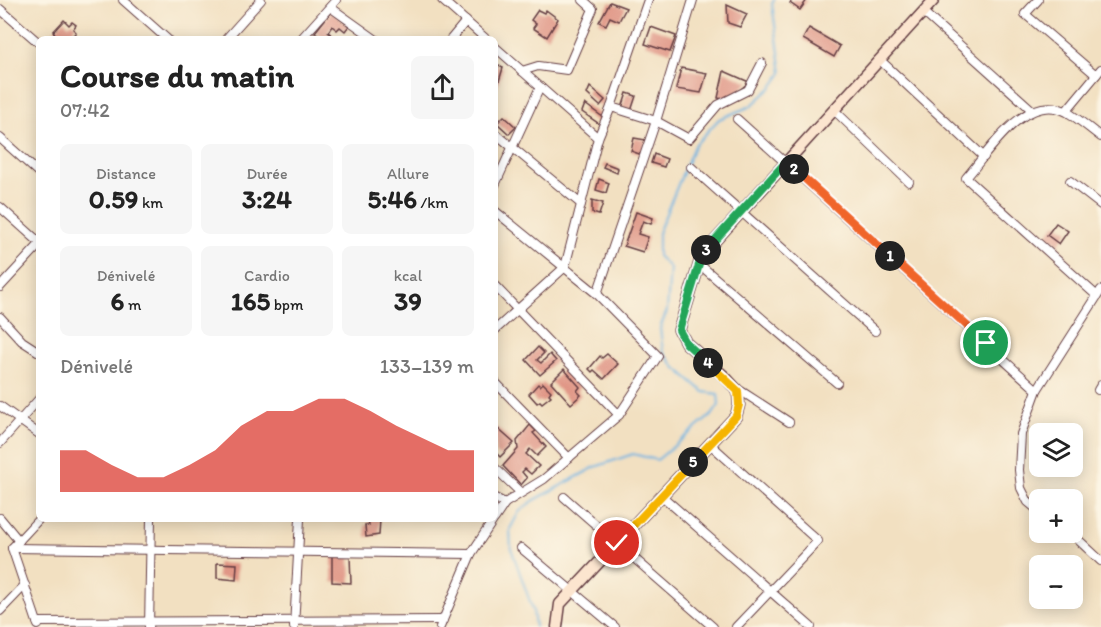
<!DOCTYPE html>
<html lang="fr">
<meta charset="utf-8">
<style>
body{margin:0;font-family:Itim,sans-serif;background:#f6f6f6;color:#222;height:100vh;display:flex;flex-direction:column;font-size:22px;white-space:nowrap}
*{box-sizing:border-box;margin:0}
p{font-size:20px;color:#767676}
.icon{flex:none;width:33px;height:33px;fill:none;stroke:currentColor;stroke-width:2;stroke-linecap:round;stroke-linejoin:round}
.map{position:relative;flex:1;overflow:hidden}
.sheet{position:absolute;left:36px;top:36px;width:462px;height:486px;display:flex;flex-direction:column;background:#fff;border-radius:9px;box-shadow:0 3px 15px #0003}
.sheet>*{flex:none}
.fabs{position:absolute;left:1029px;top:423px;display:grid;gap:12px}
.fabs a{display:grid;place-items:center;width:54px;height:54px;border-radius:9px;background:#fff;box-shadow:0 3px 15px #0003;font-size:30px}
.pin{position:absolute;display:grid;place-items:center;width:51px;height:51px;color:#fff;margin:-26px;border:3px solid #fff;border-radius:50%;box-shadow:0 2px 6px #0007}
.km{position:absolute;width:30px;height:30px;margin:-15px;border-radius:50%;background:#222;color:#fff;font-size:16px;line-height:30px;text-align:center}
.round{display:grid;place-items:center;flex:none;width:63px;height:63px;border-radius:9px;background:#f6f6f6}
.summary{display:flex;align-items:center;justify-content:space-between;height:102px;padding:0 24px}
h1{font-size:33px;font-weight:800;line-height:45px}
.stats{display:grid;grid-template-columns:repeat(3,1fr);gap:9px;height:102px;padding:6px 24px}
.stats div{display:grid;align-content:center;border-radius:9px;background:#f6f6f6;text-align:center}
.stats b{font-size:26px;font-weight:800}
.stats small{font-size:16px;font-weight:400}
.stats p{font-size:16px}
.chart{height:168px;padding:12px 24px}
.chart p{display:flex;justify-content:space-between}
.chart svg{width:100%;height:108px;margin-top:6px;fill:#d93025;opacity:.7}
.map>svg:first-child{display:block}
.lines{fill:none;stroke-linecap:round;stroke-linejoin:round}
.stream{stroke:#6bb2e2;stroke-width:2}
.building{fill:#e09585}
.street-casing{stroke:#633c42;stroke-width:10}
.secondary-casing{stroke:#633c42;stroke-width:13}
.street{stroke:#fff;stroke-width:8}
.secondary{stroke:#fce5cf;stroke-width:10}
.split-1-casing{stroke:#fff;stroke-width:12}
.split-2-casing{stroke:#fff;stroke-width:12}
.split-3-casing{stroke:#fff;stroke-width:12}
.split-4-casing{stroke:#fff;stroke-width:12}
.split-5-casing{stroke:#fff;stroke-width:12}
.split-6-casing{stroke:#fff;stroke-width:12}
.split-1{stroke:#f0652b;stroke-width:8}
.split-2{stroke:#f0652b;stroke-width:8}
.split-3{stroke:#22a559;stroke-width:8}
.split-4{stroke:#22a559;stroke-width:8}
.split-5{stroke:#f5b400;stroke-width:8}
.split-6{stroke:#f5b400;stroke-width:8}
</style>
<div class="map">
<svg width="1101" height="627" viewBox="0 0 1101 627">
<rect width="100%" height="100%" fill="#fcf5e5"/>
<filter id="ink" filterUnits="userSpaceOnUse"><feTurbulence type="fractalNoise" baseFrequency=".0167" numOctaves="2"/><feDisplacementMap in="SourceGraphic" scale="12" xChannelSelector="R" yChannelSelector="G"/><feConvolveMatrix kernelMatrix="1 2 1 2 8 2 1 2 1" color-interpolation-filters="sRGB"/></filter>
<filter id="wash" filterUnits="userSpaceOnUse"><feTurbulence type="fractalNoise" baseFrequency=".008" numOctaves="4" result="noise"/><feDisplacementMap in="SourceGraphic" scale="24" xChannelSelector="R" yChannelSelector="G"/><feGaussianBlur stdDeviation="1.35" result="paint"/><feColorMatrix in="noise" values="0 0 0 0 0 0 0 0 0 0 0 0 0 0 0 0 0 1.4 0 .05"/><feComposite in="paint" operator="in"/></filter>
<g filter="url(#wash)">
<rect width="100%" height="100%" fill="#f2e0c1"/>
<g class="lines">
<path class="stream" d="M535,627L533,610L511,548L510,529L519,512L533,501L595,467L633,454L657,460L713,414L719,405L718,394L704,392L676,368L663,352L660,328L667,311L670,268L658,256V233L694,146L719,119L751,106L772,87L782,73L772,4L774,0"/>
</g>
<g id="blocks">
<g class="building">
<path d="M792,0H807L800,10L790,3Z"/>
<path d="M610,2L626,8L619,21L610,17L606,25L599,22Z"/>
<path d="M727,5L747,14L740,27L728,23Z"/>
<path d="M538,10L544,13L546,10L558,19L547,37L533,28L536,24L531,20Z"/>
<path d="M331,12L349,26L345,31L340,27L337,30L332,26L328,32L333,36L331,39H324L315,32Z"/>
<path d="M64,20L69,25L72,22L76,25L73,29L76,32L70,39H61L53,32Z"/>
<path d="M651,27L676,36L670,52L645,44Z"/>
<path d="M809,28L840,46L834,57L803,39Z"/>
<path d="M495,64L503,68L496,91H495Z"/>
<path d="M681,68L707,73L701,93L676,89Z"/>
<path d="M724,71L749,82L728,100L718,98Z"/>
<path d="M590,87L605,100L600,106L587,94Z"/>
<path d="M627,93L636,96L631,111L622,108Z"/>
<path d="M585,104L604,118L601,125L582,112Z"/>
<path d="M504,116L516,127L509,134L497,123Z"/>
<path d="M634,138L646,140L642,155L631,151Z"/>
<path d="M654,154L667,159L664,167L651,163Z"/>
<path d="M605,163L618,168L617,173L603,167Z"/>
<path d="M599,179L609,183L606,193L596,190Z"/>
<path d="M592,200L603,203L599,215L592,213Z"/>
<path d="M636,212L653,218L651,224L643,221L638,234L648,237L643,252L624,246Z"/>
<path d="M1056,223L1068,231L1059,244L1047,235Z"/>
<path d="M538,347L544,353L537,360L541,363L550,354L556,361L540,375L526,360Z"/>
<path d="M607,354L618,364L604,379L594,370L592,372L589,369L600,356L602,358Z"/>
<path d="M564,369L580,387L577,391L581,395L571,404L551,382Z"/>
<path d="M543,383L551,391L549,394L551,396L542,403L540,401L537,403L529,394L538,384L540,386Z"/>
<path d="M530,425L536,431L533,433L546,447L537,456L530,449L526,454L539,466L531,474L525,469L522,472L527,478L521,485L503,466L518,449L517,441Z"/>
<path d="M496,427L514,443L500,457L495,452Z"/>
<path d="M368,519H380L379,535L366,537L365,525H369Z"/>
<path d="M332,555L350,556L351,583L332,582Z"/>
<path d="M217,563L237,564L236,580L217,578Z"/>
</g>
</g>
</g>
<g filter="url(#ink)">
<use href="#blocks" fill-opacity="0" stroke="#633c42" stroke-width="1.5"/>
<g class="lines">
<defs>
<g id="street">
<path d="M123,0L167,39"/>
<path d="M442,0L486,39"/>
<path d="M1038,0L1025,14L1096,75"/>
<path d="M330,7L375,39"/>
<path d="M0,9L39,43"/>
<path d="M923,12L1032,110"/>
<path d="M226,39L261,0"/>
<path d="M301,39L336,0"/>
<path d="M451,39L466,21"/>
<path d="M495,47L598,138"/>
<path d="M880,60L984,157"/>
<path d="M522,71L538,66L567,70L593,9L583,0"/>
<path d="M611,107L656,121L689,139L718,105L748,90L762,63"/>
<path d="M834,110L909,182"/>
<path d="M1066,111L1101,69"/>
<path d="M737,119L1037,390"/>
<path d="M495,133L581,204"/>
<path d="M0,138L39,173"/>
<path d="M691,167L875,331"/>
<path d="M1070,181L1101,205"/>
<path d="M495,185L540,87"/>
<path d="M0,207L39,242"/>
<path d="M495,211L597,294L658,356L619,415L544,479L505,503L495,518"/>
<path d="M699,264L837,383"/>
<path d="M495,286L619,415"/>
<path d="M0,287L39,245"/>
<path d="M597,294L656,121L693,0"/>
<path d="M1096,295L966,178C989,152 1026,90 1067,112C1079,119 1090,129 1101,137"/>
<path d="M0,317L22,341L39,352"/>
<path d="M495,330L565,267L598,138L611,107L648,0"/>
<path d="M495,382L569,458"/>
<path d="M1098,390L1101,385"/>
<path d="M738,391H741L789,422"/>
<path d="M0,406L39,434"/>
<path d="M0,443L39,399"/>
<path d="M710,444L818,541L736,627"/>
<path d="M495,468L520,492"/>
<path d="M662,496L811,627"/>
<path d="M564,497L713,627"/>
<path d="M495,498L505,503"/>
<path d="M1040,512L1028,502L1021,488L1019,470L1021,434L1037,390L1101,290"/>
<path d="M0,518L19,541"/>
<path d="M1070,532L1101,561"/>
<path d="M12,548L471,554"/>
<path d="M521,548L615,627"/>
<path d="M0,611L25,585"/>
<path d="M37,622L443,620"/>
<path d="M38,625L12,548L39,519"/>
<path d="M149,627L151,519"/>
<path d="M294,627L300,519"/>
<path d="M440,627L471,554L494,519"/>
</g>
<path id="secondary" d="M557,627L560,604L736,416L739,405L738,391L725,377L686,343L679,330L702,255L934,0"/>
</defs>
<use href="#street" class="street-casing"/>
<use href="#secondary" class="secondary-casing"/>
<use href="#street" class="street"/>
<use href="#secondary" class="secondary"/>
</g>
</g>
<g class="lines" filter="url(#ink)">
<defs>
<path id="split-1" d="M890,256L986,343"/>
<path id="split-2" d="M794,169L890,256"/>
<path id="split-3" d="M706,250L786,162L794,169"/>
<path id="split-4" d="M706,250L702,255L679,330L686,343L708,363"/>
<path id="split-5" d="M693,462L736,416L739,405L738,391L708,363"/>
<path id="split-6" d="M617,543L693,462"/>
</defs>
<use href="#split-1" class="split-1-casing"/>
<use href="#split-2" class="split-2-casing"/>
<use href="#split-3" class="split-3-casing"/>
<use href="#split-4" class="split-4-casing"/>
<use href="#split-5" class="split-5-casing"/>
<use href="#split-6" class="split-6-casing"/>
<use href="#split-1" class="split-1"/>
<use href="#split-2" class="split-2"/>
<use href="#split-3" class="split-3"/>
<use href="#split-4" class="split-4"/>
<use href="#split-5" class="split-5"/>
<use href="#split-6" class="split-6"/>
</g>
</svg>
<div class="fabs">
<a><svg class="icon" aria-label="layers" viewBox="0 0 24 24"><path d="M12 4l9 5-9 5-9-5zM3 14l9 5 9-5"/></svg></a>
<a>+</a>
<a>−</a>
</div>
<div class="pin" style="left:986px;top:343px;background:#1e9e55"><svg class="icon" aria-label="arrive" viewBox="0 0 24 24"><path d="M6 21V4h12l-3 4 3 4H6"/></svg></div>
<div class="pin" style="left:617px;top:543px;background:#d93025"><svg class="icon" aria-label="check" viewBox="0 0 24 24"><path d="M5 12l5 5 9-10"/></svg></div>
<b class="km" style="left:890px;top:256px">1</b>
<b class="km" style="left:794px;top:169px">2</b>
<b class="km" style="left:706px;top:250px">3</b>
<b class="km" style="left:708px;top:363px">4</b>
<b class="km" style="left:693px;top:462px">5</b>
<section class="sheet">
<div class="summary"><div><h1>Course du matin</h1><p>07:42</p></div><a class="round"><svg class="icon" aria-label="share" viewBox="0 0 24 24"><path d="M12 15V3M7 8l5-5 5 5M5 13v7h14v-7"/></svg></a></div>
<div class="stats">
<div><p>Distance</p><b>0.59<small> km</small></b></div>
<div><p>Durée</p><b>3:24</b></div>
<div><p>Allure</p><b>5:46<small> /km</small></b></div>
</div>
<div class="stats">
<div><p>Dénivelé</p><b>6<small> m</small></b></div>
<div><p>Cardio</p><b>165<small> bpm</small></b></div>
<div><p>kcal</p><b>39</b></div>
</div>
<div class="chart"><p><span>Dénivelé</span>133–139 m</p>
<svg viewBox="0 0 160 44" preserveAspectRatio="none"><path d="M0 44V27L10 27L20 33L30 38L40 38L50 33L60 27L70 17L80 11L90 11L100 6L110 6L120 11L130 17L140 22L150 27L160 27V44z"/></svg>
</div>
</section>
</div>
